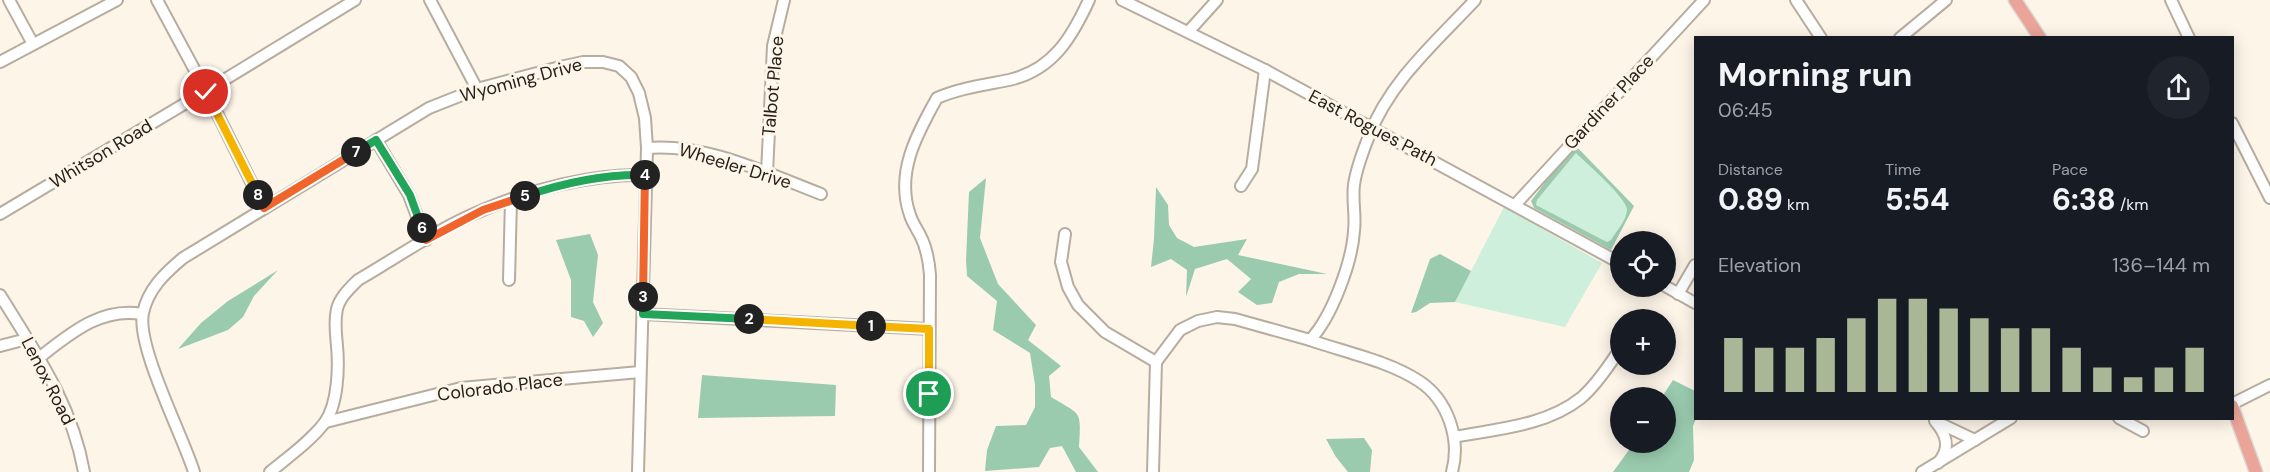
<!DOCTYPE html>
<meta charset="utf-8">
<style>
body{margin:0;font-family:"DM Sans",sans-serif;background:#20242c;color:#f1f3f6;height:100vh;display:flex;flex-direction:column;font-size:22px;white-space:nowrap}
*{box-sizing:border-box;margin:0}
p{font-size:20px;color:#9ea1a6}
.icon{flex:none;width:33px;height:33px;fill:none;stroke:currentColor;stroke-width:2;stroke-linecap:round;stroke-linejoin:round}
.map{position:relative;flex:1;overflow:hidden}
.drawer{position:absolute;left:1694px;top:36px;width:540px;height:384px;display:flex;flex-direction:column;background:#171b24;border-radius:0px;box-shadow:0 3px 15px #0003}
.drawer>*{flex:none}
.controls{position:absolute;left:1610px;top:231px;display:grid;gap:12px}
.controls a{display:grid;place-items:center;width:66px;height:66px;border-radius:50%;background:#171b24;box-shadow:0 3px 15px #0003;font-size:30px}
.pin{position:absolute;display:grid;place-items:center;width:51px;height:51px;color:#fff;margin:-26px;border:3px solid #fff;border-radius:50%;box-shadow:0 2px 6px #0007}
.km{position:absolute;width:30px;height:30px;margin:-15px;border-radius:50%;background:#222;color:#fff;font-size:16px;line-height:30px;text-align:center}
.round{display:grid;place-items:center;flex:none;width:63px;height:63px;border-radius:32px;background:#20242c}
.head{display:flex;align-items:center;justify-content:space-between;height:102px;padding:0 24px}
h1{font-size:33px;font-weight:700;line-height:45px}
.stats{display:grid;grid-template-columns:repeat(3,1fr);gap:9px;height:102px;padding:6px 24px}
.stats div{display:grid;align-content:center}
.stats b{font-size:30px;font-weight:700}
.stats small{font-size:16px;font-weight:400}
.stats p{font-size:16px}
.chart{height:168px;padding:12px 24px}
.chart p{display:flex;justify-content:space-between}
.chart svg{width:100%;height:108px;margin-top:6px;stroke:#aab796;stroke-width:6}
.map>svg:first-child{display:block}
.green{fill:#ceefdb}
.forest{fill:#9acbae;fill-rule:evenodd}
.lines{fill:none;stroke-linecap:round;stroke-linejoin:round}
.minor-casing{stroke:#b7ad9f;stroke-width:14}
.major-casing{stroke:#d8d7d6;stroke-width:15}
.minor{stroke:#fff;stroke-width:10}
.major{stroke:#eba498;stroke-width:12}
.split-1-casing{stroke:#fff;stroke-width:12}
.split-2-casing{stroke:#fff;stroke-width:12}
.split-3-casing{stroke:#fff;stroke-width:12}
.split-4-casing{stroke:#fff;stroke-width:12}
.split-5-casing{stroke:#fff;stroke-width:12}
.split-6-casing{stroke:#fff;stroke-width:12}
.split-7-casing{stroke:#fff;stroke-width:12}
.split-8-casing{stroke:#fff;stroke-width:12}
.split-9-casing{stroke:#fff;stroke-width:12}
.split-1{stroke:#f5b400;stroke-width:8}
.split-2{stroke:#f5b400;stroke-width:8}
.split-3{stroke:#22a559;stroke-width:8}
.split-4{stroke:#f0652b;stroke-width:8}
.split-5{stroke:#22a559;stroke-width:8}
.split-6{stroke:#f0652b;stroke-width:8}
.split-7{stroke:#22a559;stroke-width:8}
.split-8{stroke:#f0652b;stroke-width:8}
.split-9{stroke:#f5b400;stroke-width:8}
.labels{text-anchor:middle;stroke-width:6;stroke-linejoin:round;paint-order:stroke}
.street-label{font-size:18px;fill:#25221c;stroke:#fef5e9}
</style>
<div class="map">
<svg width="2270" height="472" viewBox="0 0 2270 472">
<rect width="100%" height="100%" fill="#fef5e9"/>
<g class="green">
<path d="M1576,153C1586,163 1629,198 1627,212C1626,220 1616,233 1611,240L1607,242L1536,205L1537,200Z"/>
<path d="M1504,207L1602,263L1565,327L1455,302Z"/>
</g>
<g class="forest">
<path d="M1574,144L1634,206L1611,250L1534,208L1531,201ZM1576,153C1586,163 1627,198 1627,210C1627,219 1616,232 1611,240L1607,242L1536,205L1537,200Z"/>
<path d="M986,178L980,238L998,284L1036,325L1028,340L1061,366L1049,376L1051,397C1082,416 1081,409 1079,447L1098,472H1076L1062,446L1050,448L1039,467L985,471L987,450L996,426L1026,425L1035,407V385L1030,353L993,330L997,301L967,276L966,260L969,192Z"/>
<path d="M1156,187L1168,205L1169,225L1177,238L1194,247L1247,239L1238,255L1327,274H1299L1279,282L1272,303L1257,305L1238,292L1251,279L1227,259L1195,269L1186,297L1187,270L1171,259L1151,267L1154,239Z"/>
<path d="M590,234L598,255L593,302L603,323L593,337L584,321L571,317V280L556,240Z"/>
<path d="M1440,254L1471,271L1455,302L1430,303L1416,312L1411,313L1430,259Z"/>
<path d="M278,270L254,296L243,317L228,330L178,349L201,323L228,301Z"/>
<path d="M702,375L836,385L835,416L698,418Z"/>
<path d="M1673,380L1695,391L1696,419L1693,426L1694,460L1689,472H1613L1634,443L1665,442V398L1662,397Z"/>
<path d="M1364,438L1372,450L1370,472H1348L1336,457L1326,439Z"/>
</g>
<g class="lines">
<defs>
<g id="minor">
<path d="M9,0L33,44"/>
<path d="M157,0L206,91L264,208"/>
<path d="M430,0L477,89"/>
<path d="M1122,0L1265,70L1620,263"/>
<path d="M1796,0L1821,38"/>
<path d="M2171,0L2189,38"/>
<path d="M1189,31L1217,0"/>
<path d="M1900,38L1946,0"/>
<path d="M0,62L117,0"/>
<path d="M2232,123L2270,198"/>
<path d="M376,140L409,195L426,240"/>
<path d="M647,148C706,143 766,173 821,194"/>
<path d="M767,173L773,46L784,0"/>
<path d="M1241,186L1252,169L1265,70"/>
<path d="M1515,205L1704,0"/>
<path d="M0,214L206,91L355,0"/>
<path d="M1065,234L1061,262L1068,287L1078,305L1105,332L1156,362"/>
<path d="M509,280L511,200"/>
<path d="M1665,286L1695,303"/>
<path d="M1678,294L1695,265"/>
<path d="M0,295C36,353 72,404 84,472"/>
<path d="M643,314L929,329"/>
<path d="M1310,340C1344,352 1389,361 1419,381C1448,400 1461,439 1452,472"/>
<path d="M0,346L27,339"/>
<path d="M40,357C71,333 101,307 142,314"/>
<path d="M2232,404L2270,385"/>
<path d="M2119,418L2143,431"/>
<path d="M1935,421C1947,435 1951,448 1938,463"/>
<path d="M326,422L461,388L640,372"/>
<path d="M1939,423L1975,440"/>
<path d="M1454,437C1496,429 1546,426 1581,398C1595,386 1606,370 1616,355"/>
<path d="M194,472C183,436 136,346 143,313C148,289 165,273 183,258L429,108L477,89L560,67L583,62H603L619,66L631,77L639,93L645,118L647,148L638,472"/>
<path d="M270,472C287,458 312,440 325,422C338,404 339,367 337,346C336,333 334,322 337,309C340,297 350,288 358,280C399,256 439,228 483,210C532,189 592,174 645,175"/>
<path d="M929,472L930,275C929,261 927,248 920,235C917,229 912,222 910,215C895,173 917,134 937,98C960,88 984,85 1009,80C1053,70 1072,37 1089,0"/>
<path d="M1153,472L1156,362L1180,330L1198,321L1217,317L1235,319L1310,340C1332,317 1352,262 1354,231C1356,216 1352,200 1354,185C1356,169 1363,151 1369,136C1390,81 1436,42 1475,0"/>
<path d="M1922,472L2011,418"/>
</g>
<g id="major">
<path d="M2015,0L2040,38"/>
<path d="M2232,406L2256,472"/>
</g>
</defs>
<use href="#minor" class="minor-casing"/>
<use href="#major" class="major-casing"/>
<use href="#minor" class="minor"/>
<use href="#major" class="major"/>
</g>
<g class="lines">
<defs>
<path id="split-1" d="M871,326L929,329V394"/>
<path id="split-2" d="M749,319L871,326"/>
<path id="split-3" d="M643,297V314L749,319"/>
<path id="split-4" d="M643,297L645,175"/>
<path id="split-5" d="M525,196C563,183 605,174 645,175"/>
<path id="split-6" d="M422,228L426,240L483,210L525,196"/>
<path id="split-7" d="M356,152L376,140L410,195L422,228"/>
<path id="split-8" d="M258,195L264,208L356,152"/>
<path id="split-9" d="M206,92L258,195"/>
</defs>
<use href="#split-1" class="split-1-casing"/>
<use href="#split-2" class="split-2-casing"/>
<use href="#split-3" class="split-3-casing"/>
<use href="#split-4" class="split-4-casing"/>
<use href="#split-5" class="split-5-casing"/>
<use href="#split-6" class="split-6-casing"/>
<use href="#split-7" class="split-7-casing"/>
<use href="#split-8" class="split-8-casing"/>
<use href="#split-9" class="split-9-casing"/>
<use href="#split-1" class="split-1"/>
<use href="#split-2" class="split-2"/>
<use href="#split-3" class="split-3"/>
<use href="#split-4" class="split-4"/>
<use href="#split-5" class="split-5"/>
<use href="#split-6" class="split-6"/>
<use href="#split-7" class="split-7"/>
<use href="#split-8" class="split-8"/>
<use href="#split-9" class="split-9"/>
</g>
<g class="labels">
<g class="street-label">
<text transform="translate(521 80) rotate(-15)" y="6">Wyoming Drive</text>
<text transform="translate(773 86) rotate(-85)" y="6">Talbot Place</text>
<text transform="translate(1609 102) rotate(-47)" y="6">Gardiner Place</text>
<text transform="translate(1373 128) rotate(28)" y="6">East Rogues Path</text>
<text transform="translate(101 154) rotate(-31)" y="6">Whitson Road</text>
<text transform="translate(735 166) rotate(17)" y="6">Wheeler Drive</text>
<text transform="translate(48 381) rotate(63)" y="6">Lenox Road</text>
<text transform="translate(500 387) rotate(-7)" y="6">Colorado Place</text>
</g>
</g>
</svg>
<div class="controls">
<a><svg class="icon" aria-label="locate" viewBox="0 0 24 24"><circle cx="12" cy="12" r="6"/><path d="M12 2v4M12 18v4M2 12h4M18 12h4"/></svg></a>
<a>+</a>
<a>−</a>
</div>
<div class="pin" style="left:929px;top:394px;background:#1e9e55"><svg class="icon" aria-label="arrive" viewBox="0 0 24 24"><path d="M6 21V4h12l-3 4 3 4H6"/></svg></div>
<div class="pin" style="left:206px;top:92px;background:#d93025"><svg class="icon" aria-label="check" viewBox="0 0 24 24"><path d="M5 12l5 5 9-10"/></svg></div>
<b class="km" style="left:871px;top:326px">1</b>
<b class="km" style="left:749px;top:319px">2</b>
<b class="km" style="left:643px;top:297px">3</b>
<b class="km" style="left:645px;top:175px">4</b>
<b class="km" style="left:525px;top:196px">5</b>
<b class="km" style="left:422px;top:228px">6</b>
<b class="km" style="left:356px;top:152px">7</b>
<b class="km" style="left:258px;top:195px">8</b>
<section class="drawer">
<div class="head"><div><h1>Morning run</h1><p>06:45</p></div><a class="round"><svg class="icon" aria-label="share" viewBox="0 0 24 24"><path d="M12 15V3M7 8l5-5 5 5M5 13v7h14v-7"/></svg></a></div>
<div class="stats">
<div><p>Distance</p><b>0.89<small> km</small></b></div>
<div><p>Time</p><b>5:54</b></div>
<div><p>Pace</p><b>6:38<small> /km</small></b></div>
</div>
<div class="chart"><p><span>Elevation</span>136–144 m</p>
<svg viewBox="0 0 160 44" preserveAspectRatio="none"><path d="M5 44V22M15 44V26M25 44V26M35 44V22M45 44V14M55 44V6M65 44V6M75 44V10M85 44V14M95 44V18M105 44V18M115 44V26M125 44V34M135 44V38M145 44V34M155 44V26"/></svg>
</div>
</section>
</div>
